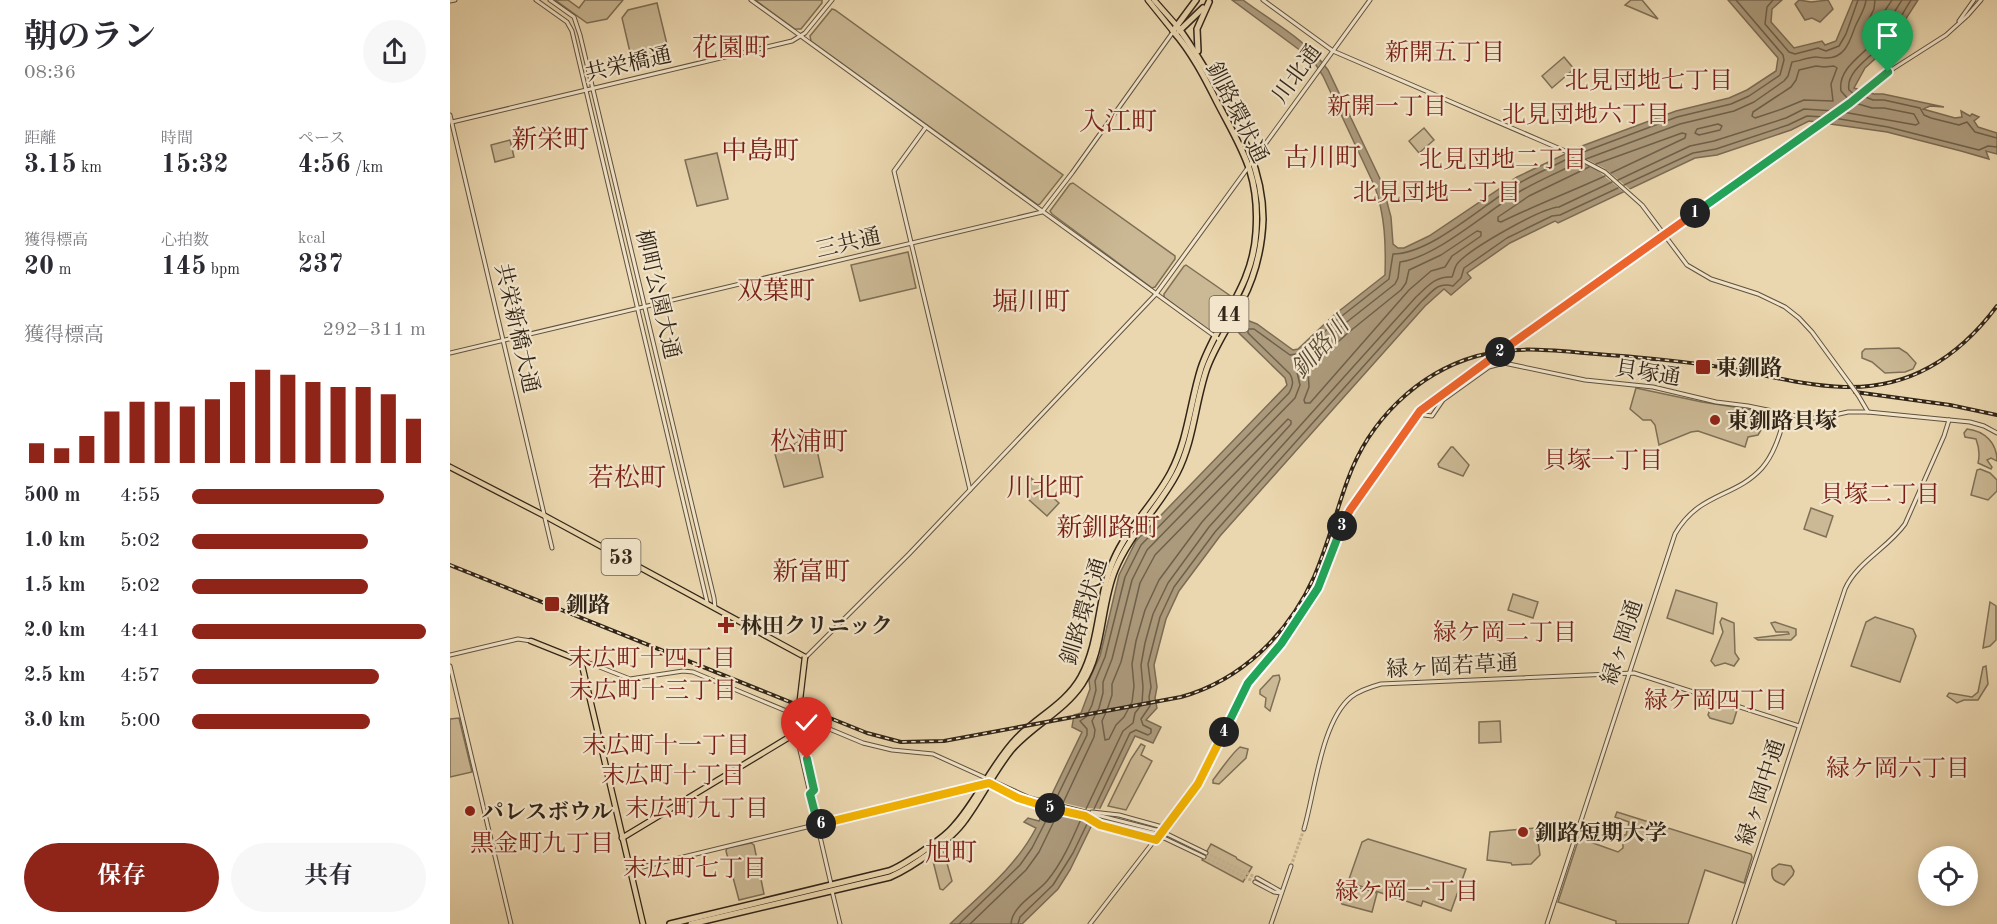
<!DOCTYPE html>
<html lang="ja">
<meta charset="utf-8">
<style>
body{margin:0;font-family:"Old Standard TT","Noto Serif JP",serif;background:#f7f7f7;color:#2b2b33;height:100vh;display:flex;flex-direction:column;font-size:22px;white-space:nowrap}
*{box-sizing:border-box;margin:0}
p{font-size:20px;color:#7c7c81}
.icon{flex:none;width:33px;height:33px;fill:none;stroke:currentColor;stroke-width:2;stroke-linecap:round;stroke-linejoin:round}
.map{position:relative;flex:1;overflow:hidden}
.sheet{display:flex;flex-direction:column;background:#fff;width:450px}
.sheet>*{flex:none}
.fabs{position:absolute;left:1468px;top:846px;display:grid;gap:12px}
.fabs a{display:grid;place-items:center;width:60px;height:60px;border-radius:50%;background:#fff;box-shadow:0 3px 15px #0003;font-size:30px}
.pin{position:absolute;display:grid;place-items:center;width:51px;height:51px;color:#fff;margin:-62px -26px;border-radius:50% 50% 50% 0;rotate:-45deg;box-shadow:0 0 6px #0007}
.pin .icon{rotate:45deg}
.km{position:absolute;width:30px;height:30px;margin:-15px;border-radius:50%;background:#222;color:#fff;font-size:16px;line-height:30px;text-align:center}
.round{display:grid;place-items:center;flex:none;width:63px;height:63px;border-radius:32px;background:#f7f7f7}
.overview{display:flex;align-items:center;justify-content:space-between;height:102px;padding:0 24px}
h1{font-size:33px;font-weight:700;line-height:45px}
.metrics{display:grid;grid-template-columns:repeat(3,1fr);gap:9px;height:102px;padding:6px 24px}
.metrics div{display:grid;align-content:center}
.metrics b{font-size:26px;font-weight:700}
.metrics small{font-size:16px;font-weight:400}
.metrics p{font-size:16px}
.chart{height:168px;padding:12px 24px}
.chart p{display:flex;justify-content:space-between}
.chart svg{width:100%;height:108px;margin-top:6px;stroke:#8f2418;stroke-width:6}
.button{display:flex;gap:12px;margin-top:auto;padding:12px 24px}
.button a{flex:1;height:69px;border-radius:36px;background:#8f2418;color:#fff;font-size:24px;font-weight:700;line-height:69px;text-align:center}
.button a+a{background:#f7f7f7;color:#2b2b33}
ul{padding:0 24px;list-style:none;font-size:20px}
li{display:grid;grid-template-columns:96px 72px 1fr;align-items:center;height:45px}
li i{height:15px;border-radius:8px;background:#8f2418}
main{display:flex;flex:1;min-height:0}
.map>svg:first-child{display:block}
.green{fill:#cbb995;stroke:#7e6f56;stroke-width:1.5}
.water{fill:#ac9a7c;stroke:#7b6b54;stroke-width:1.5}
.pier{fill:#ebd7af}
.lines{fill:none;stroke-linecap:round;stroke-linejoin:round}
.shore{stroke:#6e604a;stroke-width:1.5}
.tertiary-tunnel{stroke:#c6b391;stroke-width:3;stroke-dasharray:3 1.5;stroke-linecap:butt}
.tertiary-casing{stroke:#60523e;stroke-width:5}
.primary-casing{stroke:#312518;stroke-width:7}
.trunk-casing{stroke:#312518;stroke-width:8}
.tertiary{stroke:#f2e5cb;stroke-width:3}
.primary{stroke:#ebd7af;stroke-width:4.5}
.trunk{stroke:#ebd7af;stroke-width:5}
.rail-casing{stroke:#312518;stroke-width:4}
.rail{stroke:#f2e5cb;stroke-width:1.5;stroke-dasharray:4.5;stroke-linecap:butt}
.tertiary-bridge-casing{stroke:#60523e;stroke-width:5;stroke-linecap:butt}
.primary-bridge-casing{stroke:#312518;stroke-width:7;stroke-linecap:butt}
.tertiary-bridge{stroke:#f2e5cb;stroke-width:3}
.primary-bridge{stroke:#ebd7af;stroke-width:4.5}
.split-1-casing{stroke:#fff;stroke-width:12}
.split-2-casing{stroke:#fff;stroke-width:12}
.split-3-casing{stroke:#fff;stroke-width:12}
.split-4-casing{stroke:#fff;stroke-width:12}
.split-5-casing{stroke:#fff;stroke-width:12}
.split-6-casing{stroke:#fff;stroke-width:12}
.split-7-casing{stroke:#fff;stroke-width:12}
.split-1{stroke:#22a559;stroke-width:8}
.split-2{stroke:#f0652b;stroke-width:8}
.split-3{stroke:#f0652b;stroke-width:8}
.split-4{stroke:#22a559;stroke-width:8}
.split-5{stroke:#f5b400;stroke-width:8}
.split-6{stroke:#f5b400;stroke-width:8}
.split-7{stroke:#22a559;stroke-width:8}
.poi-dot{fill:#8f2418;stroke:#f2e5cb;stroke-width:2}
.labels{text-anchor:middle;stroke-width:4.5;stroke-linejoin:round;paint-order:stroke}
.shield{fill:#f2e5cb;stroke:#6b5f4e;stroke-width:1.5}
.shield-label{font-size:21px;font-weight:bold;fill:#312518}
.street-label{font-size:22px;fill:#312518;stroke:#f2e5cb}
.poi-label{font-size:22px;font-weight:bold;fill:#312518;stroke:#f2e5cb;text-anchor:start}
.neighbourhood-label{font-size:24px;fill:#7a1f14;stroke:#f2e5cb}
.water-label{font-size:24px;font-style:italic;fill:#564836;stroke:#f2e5cb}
.quarter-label{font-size:26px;fill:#7a1f14;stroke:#f2e5cb}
</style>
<main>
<section class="sheet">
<div class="overview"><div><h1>朝のラン</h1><p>08:36</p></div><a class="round"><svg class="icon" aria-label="share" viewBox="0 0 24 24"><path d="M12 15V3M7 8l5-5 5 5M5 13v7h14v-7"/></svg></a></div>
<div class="metrics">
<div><p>距離</p><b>3.15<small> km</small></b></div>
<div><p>時間</p><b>15:32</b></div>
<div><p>ペース</p><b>4:56<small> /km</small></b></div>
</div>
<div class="metrics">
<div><p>獲得標高</p><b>20<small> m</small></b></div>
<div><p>心拍数</p><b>145<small> bpm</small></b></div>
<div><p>kcal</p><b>237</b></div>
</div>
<div class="chart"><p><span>獲得標高</span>292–311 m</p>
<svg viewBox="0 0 160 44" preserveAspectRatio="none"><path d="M5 44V36M15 44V38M25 44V33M35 44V23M45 44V19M55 44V19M65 44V21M75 44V18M85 44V11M95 44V6M105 44V8M115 44V11M125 44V13M135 44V13M145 44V16M155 44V26"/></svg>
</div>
<ul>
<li><b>500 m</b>4:55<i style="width:82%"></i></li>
<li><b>1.0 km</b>5:02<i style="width:75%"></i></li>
<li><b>1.5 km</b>5:02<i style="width:75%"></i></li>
<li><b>2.0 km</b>4:41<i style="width:100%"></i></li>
<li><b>2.5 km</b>4:57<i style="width:80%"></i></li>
<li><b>3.0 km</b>5:00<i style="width:76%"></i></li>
</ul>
<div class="button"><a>保存</a><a>共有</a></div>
</section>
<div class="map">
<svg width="1547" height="924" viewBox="0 0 1547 924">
<rect width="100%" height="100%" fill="#ebd7af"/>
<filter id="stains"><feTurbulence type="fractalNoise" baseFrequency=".00333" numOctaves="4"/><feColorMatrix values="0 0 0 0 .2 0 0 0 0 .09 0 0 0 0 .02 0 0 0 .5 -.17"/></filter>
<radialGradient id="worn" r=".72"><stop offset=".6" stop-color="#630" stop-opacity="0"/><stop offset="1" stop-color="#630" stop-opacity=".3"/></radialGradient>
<g class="green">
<path d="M105,0H118L129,8L135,0H173L157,19L137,23Z"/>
<path d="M305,0H372V3L351,29H345Z"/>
<path d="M1181,0H1192L1208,19L1175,5Z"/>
<path d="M207,3L221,61L189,68L183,65L172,18L178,10Z"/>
<path d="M382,9L385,10L613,175L590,204L588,205L361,41L360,36Z"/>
<path d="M1114,57L1124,69L1102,88L1092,76Z"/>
<path d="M974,128L984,140L969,153L959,141Z"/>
<path d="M60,140L64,157L45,162L41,145Z"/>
<path d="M267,153L278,199L247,206L235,160Z"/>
<path d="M623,183L725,256V259L705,287L702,288L602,214L600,211L620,184Z"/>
<path d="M458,252L466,288L410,301L401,265Z"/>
<path d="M736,265L782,297L763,332H761L714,297V294L734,266Z"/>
<path d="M1449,348L1457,353L1466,363L1463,369L1455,372L1435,373L1422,362L1412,358V352L1415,349Z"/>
<path d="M1186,388L1252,402L1323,413L1318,426L1314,425L1308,435L1298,437L1295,447L1248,431L1241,432L1209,445L1205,425L1201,420H1193L1180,409Z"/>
<path d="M1517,429C1535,431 1547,443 1547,461L1541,458L1537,460L1542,467L1541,469L1528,463C1530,455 1529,447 1526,439L1515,437L1514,433Z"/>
<path d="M360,436L364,437L373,477L334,487L325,454Z"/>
<path d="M1001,447H1003L1019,465L1013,476L989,467L988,464Z"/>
<path d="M1530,469L1540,473L1547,480V491L1538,500L1521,495L1527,470Z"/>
<path d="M581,478L609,503L597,516L578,499Z"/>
<path d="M1361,508L1383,516L1376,537L1354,529Z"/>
<path d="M1226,590L1267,603L1263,634L1217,618Z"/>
<path d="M1063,594L1088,602L1083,618L1058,610Z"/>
<path d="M1540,602L1546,606V640L1540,646L1533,648Z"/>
<path d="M1425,617L1463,629L1466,636L1450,682L1401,666L1416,622Z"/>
<path d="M1272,618L1284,623L1285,653L1289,659L1284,666L1275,663L1265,666L1261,661L1273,632L1270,622Z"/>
<path d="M1325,622L1346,629V635L1341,640H1308L1305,638L1339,634L1338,632H1326L1321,623Z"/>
<path d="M1536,666L1538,684L1528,700H1514L1507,703L1497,696L1499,693L1522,697L1528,692L1533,667Z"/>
<path d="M829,675L830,679L820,711L815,707L816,698L810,694V690L823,676Z"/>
<path d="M1263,702L1287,710L1283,723L1281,724L1260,718L1258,715Z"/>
<path d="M9,718L22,772L0,777V719Z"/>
<path d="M1050,721L1051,742L1029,743V722Z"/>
<path d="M691,744L695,746L691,755L702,761L676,810L658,806L681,759Z"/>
<path d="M790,747L798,749L796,758L769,784L763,783V780C771,770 781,754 790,747Z"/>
<path d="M1167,812L1301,854L1302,857L1294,883L1255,870L1238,924H1166V921L1108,902L1129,838L1168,852L1173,848V835H1176L1179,822L1165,817Z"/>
<path d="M1086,828L1090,855L1081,864L1062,865L1061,863L1037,860L1040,832Z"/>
<path d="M918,839L1016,869L1001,911L973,901L971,906L898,882L912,842Z"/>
<path d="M301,843L304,845L314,894L289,900L276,851L277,848Z"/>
<path d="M761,844L786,857L787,859L802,867L793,882L752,860Z"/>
<path d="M493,849L502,881L493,890L490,889L482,857Z"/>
<path d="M1329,864L1341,866L1344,871L1343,875L1334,885C1324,881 1321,880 1322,869Z"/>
<path d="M896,884L927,893L922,912L892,904L890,900Z"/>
</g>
<g class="water">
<path d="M782,0H793C821,21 857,40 878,70L932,183L941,217L943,244L948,248H954L979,236L1067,177L1132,146L1226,111L1279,98L1297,90L1326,71L1328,58L1278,0H1332L1322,9L1321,22L1344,48L1372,41L1375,45L1386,41L1403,0H1468L1437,48L1415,68L1404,88L1424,94H1433L1494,107L1480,106L1473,109L1505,118L1512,117L1511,111L1520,116L1522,114L1529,117L1524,121L1528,127L1547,133V154L1536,151L1539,159L1511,151L1437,132L1359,121L1341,130L1267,155L1245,158L1108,223L1105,221L1060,243L1017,273L1021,278L1001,295L994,289L975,306L770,536L729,591L716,619L704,665L707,687L705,698L707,708L696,720L711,727L703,743L685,736L620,870L608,889L572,924H500C531,894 566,867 586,828L574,822L578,818L589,821L632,732L622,727L624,715L631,713L640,689L639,680L650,656L669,575L686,541L837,385L835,378L789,333L788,329L794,319L807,324L843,350L848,349L884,315L935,275C936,244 935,216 925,187L873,76L866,65L855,54Z"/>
<path d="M1349,0L1361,2L1378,0L1383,9L1370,22L1362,18L1355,20L1345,4Z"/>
</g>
<g class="pier">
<path d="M1117,149L1154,168L1182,191L1176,194L1147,170L1112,153Z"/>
<path d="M597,799L635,808L654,809L646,827L632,820L591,810Z"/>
</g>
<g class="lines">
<g class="shore">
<path d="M1323,0L1317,7L1315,24L1339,52L1345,54L1368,48L1376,51L1389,46L1396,34L1408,0"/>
<path d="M1425,0L1424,9L1413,31L1415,36L1420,33L1442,0"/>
<path d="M1366,66L1374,67L1384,66L1387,68L1381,84L1383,101L1354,100L1332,109L1305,118L1302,116L1303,112L1341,87L1346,80L1349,70Z"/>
<path d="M1405,95L1399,90C1395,72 1422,56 1432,45C1443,32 1452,14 1461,0"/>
<path d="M1413,96L1423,100H1434L1470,108L1474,115L1481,118L1509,125L1517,122L1525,132L1547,138"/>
<path d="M1399,100L1391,91C1387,67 1417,53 1428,37C1437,25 1444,12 1452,0"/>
<path d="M1393,112L1466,125L1469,123L1464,114L1434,108H1422L1405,103"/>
<path d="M1384,118L1438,127L1529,150L1538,146L1547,147"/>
<path d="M1268,124L1272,126L1270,130L1249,135L1245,133L1247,129Z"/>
<path d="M1128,154L1227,117L1281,104L1299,96L1330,75L1334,60L1333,55L1286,0"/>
<path d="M1136,159L1230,124L1284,111L1304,102L1334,81L1338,76L1342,62C1350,61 1358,57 1366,57C1367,57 1373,58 1375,58C1395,59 1400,41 1405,27C1409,17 1415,10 1416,0"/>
<path d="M1146,164L1232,133L1236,134L1235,138L1161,173"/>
<path d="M1139,167L1079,196L1048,217V221L1051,222C1086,205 1120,192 1155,176"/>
<path d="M1168,180L1240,146L1264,141L1336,118L1354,109L1384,111"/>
<path d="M1174,185L1243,153L1266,149L1338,125L1357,116L1375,117"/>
<path d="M1027,231L1031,232V236L1002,256L995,267L981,271L959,290L860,403H855L854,400L859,387L858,369L899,332L951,290L956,283L959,270L991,255Z"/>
<path d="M838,419L841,421V424L752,522L709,580L695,610L686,641L682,664L684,686L682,702L674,717L666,725L659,739L655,740L652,721L657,710L662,695V684L671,662L690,583L705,555Z"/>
<path d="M605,801L637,735V729L630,721L636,717L642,705L646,690L645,681L655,657L675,577L691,545L839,393C843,386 844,381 840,374L798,333V329H804L840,355L852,353L888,319L939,279L943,254C982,254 1036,202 1071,182C1087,173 1104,166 1121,157"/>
<path d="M613,803L644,737L645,730L642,721L649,708L653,693V682L662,659L682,580L697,550L845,398L850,385L845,364L857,359L893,325L945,284L948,278L950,262C988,257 1040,208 1074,189C1092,179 1111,171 1129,162"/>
<path d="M636,809L673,731L683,723L685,713L692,704L693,687L691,665L695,643L703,614L718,583L759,527L966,297C978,286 985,276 1002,277C1004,273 1004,268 1007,264C1019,249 1091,208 1109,207L1162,182"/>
<path d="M644,809L680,733L686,730L698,735L701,733V729L693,725L691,719L700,706L699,697L701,687L698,664L710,617L724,587L765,532L971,302C983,291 987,282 1003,286L1011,278L1014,268L1057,238L1102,216L1110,215L1168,188"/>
<path d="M509,924L570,865L582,848L601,811"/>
<path d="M520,924L576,870L589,852L608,813"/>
<path d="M561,924C562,906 586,894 597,881C612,863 622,840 631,819"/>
<path d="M568,924L570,917L603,885L623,853L638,822"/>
</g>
<g class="tertiary-tunnel">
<path d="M756,853L807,878"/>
<path d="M754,857L805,882"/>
<path d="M841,866L854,829"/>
</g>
<defs>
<g id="tertiary">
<path d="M86,0L117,22L122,31L257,602"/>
<path d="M100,0L124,17L130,35L264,598L265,608"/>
<path d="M301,0L770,340"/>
<path d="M813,0L883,51L1115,151L1155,172L1192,205L1237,265L1261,279L1308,294L1335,307L1349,318L1362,332L1400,384"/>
<path d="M0,1L5,0"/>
<path d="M1509,21L1524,0"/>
<path d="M0,115L102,548"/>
<path d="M2,122L342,41L355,33L382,0"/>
<path d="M476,127L444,171L520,490"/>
<path d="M1085,327L1400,103L1438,72L1496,35L1517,16L1531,0"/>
<path d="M0,353L592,212L622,173L723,32"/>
<path d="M1408,395L1418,412"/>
<path d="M970,411L974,415L982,416L993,400L1039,367L1054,363L1135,380L1203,387L1266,402L1298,406L1356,418H1371L1398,412H1418L1520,422L1534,426L1547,433"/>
<path d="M0,655L68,639L81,641"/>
<path d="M356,657L459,554L706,294L920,0"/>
<path d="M131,661L142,664L180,679L233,671L243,672L413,743L442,750L483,754L580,798L706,830"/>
<path d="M0,666L61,924"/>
<path d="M346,733L381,884"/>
<path d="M353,740L364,790L360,794"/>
<path d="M539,783L568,798L587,805L704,833"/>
<path d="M642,812L669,815L716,828"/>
<path d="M637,818L650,824L706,840"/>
<path d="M854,829C865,792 871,722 901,697C910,690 920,687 931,684L1184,673L1349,726"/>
<path d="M717,834L756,853"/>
<path d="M714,838L754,857"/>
<path d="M180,870L533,784"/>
<path d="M807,878L830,891"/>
<path d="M805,882L824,892L831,893"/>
<path d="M382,891L390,924"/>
<path d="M640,924L748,784L798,683L831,643L868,588L893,522L908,499L970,411L1022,373"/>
<path d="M821,924L841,866"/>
<path d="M1097,924L1225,534C1249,492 1285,498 1312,468C1325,453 1330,433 1336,414"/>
<path d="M1284,924L1395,589C1407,562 1438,548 1455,524L1494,436L1499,420"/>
</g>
<g id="primary">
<path d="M698,0L723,31"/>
<path d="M704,0L727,26"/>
<path d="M0,467L95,516L355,657"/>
<path d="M81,641L131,661L193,924"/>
<path d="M172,838L346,733"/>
</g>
<g id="trunk">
<path d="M729,31L753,8"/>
<path d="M748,51L747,29L759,2"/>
<path d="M220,924L439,871C450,867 459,860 469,854C481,845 494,838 504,826C528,800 541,765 567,738C587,717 616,704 631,677C651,640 647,597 664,559C678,527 705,503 721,472C738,439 740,403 751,368C768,319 803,287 806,232C810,174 792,150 767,102C755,78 741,51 723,31L746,0"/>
<path d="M241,924L440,877C463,867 501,840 515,820C532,797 544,771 562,749C583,725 614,711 632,684C654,651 650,606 665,570C680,533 709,508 727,473C744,440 745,402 757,368C766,344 781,323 792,301C805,276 812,248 813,219C813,170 791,131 767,89C754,67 742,46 727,26"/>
</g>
</defs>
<use href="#tertiary" class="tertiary-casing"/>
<use href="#primary" class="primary-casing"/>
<use href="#trunk" class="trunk-casing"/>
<use href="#tertiary" class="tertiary"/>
<use href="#primary" class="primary"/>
<use href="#trunk" class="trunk"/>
<defs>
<g id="rail">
<path d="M1405,392L1500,405L1547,415"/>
<path d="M0,565L417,733L451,742L494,741L731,697C792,680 838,634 864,577C878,545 886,511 898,479C919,421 967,373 1027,356C1063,346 1098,350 1134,353C1186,357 1237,361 1288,370C1323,377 1359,386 1395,387C1460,389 1509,357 1547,306"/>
</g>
</defs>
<use href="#rail" class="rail-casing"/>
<use href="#rail" class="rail"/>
<defs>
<g id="tertiary-bridge">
<path d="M1022,373L1085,327"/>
<path d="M1400,384L1408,395"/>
<path d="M706,830L717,834"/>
<path d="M704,833L714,838"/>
</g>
<path id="primary-bridge" d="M346,733L355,657"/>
</defs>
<use href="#tertiary-bridge" class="tertiary-bridge-casing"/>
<use href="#primary-bridge" class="primary-bridge-casing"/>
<use href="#tertiary-bridge" class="tertiary-bridge"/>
<use href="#primary-bridge" class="primary-bridge"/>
</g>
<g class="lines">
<defs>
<path id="split-1" d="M1245,213L1400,103L1438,72"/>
<path id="split-2" d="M1050,352L1245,213"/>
<path id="split-3" d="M892,526L900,510L970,411L1050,352"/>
<path id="split-4" d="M774,732L798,683L831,644L868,588L892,526"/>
<path id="split-5" d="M600,808L635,816L650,825L706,840L748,784L774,732"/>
<path id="split-6" d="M371,824L539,783L568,798L600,808"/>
<path id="split-7" d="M357,759L364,790L360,794L368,825L371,824"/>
</defs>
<use href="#split-1" class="split-1-casing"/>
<use href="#split-2" class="split-2-casing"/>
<use href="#split-3" class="split-3-casing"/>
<use href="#split-4" class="split-4-casing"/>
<use href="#split-5" class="split-5-casing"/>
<use href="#split-6" class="split-6-casing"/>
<use href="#split-7" class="split-7-casing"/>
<use href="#split-1" class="split-1"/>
<use href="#split-2" class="split-2"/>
<use href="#split-3" class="split-3"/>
<use href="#split-4" class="split-4"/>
<use href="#split-5" class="split-5"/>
<use href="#split-6" class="split-6"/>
<use href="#split-7" class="split-7"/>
</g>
<g class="poi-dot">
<rect x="1245" y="359" width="16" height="16" rx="3"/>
<circle cx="1265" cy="420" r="6"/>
<rect x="94" y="596" width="16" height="16" rx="3"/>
<path d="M273 616h6v6h6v6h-6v6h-6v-6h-6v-6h6z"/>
<circle cx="20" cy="811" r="6"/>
<circle cx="1073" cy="832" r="6"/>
</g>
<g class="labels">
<g class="shield">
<rect x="759.5" y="296" width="39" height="36" rx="4.5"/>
<rect x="151.5" y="539" width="39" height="36" rx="4.5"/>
</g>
<g class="shield-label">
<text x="779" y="321">44</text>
<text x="171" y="564">53</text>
</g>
<g class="street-label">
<text transform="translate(178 63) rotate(-13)" y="8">共栄橋通</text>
<text transform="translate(846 73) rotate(-54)" y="8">川北通</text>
<text transform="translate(788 112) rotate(63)" y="8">釧路環状通</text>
<text transform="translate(398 242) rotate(-13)" y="8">三共通</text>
<text transform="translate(209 294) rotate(77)" y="8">柳町公園大通</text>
<text transform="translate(68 328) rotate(77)" y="8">共栄新橋大通</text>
<text transform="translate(1198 372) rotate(9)" y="8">貝塚通</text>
<text transform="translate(633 611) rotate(-73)" y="8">釧路環状通</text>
<text transform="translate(1171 642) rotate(-72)" y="8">緑ヶ岡通</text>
<text transform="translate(1002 665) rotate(-3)" y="8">緑ヶ岡若草通</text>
<text transform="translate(1310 792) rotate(-72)" y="8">緑ヶ岡中通</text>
</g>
<g class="poi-label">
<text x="1266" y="375">東釧路</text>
<text x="1277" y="428">東釧路貝塚</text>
<text x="116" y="612">釧路</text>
<text x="290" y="633">林田クリニック</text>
<text x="32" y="819">パレスボウル</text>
<text x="1085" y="840">釧路短期大学</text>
</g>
<g class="neighbourhood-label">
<text x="995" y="60">新開五丁目</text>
<text x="1199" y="88">北見団地七丁目</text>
<text x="937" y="114">新開一丁目</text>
<text x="1136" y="122">北見団地六丁目</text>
<text x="1053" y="167">北見団地二丁目</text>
<text x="987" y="200">北見団地一丁目</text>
<text x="1153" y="468">貝塚一丁目</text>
<text x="1430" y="502">貝塚二丁目</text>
<text x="1055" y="640">緑ケ岡二丁目</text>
<text x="202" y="666">末広町十四丁目</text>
<text x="203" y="698">末広町十三丁目</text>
<text x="1266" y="708">緑ケ岡四丁目</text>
<text x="216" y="753">末広町十一丁目</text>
<text x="1448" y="776">緑ケ岡六丁目</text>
<text x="223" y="783">末広町十丁目</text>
<text x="247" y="816">末広町九丁目</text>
<text x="92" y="851">黒金町九丁目</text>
<text x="245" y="876">末広町七丁目</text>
<text x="957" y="899">緑ケ岡一丁目</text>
</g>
<g class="water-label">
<text transform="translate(870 347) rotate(-48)" y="8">釧路川</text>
</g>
<g class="quarter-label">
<text x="281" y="56">花園町</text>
<text x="668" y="130">入江町</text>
<text x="100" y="148">新栄町</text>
<text x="310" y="159">中島町</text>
<text x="872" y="166">古川町</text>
<text x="326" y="299">双葉町</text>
<text x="581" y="310">堀川町</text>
<text x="359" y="450">松浦町</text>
<text x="177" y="486">若松町</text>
<text x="595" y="496">川北町</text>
<text x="658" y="536">新釧路町</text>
<text x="361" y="580">新富町</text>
<text x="501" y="861">旭町</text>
</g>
</g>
<rect width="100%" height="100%" filter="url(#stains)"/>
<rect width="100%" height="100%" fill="url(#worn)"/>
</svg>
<div class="fabs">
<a><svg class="icon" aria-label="locate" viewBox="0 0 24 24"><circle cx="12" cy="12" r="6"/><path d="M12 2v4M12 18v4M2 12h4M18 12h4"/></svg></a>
</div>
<div class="pin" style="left:1438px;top:72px;background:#1e9e55"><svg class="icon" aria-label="arrive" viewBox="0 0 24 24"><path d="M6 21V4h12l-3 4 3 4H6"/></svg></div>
<div class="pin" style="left:357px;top:759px;background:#d93025"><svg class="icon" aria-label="check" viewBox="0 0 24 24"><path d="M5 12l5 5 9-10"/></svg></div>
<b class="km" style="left:1245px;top:213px">1</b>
<b class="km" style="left:1050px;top:352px">2</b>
<b class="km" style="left:892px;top:526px">3</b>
<b class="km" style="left:774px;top:732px">4</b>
<b class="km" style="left:600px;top:808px">5</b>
<b class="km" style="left:371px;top:824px">6</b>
</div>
</main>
